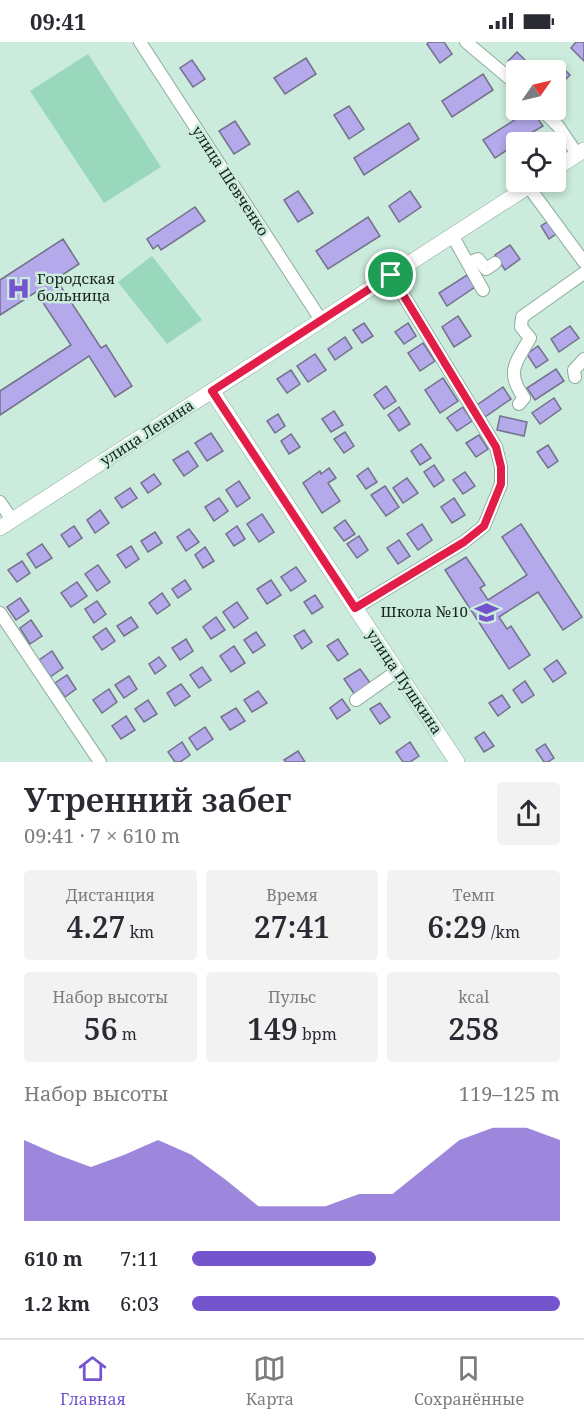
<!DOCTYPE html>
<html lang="ru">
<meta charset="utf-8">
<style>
body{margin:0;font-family:"Noto Serif",serif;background:#f2f2f3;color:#2b2b33;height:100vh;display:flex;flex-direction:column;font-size:22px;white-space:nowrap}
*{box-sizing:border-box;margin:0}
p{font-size:20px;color:#7c7c81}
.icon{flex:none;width:33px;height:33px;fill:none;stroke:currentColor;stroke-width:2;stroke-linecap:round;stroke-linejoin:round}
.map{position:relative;height:720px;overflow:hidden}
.drawer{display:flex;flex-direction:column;background:#fff;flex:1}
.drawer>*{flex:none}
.needle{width:39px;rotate:56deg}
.fabs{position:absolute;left:506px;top:18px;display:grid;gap:12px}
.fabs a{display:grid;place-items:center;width:60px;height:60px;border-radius:6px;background:#fff;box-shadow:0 3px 9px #0003;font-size:30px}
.pin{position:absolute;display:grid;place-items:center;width:51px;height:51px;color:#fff;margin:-26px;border:3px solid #fff;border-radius:50%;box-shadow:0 2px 6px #0007}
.round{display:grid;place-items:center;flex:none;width:63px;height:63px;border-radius:6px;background:#f2f2f3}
.summary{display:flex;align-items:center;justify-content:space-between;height:102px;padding:0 24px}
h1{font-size:33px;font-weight:600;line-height:45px}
.figures{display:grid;grid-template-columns:repeat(3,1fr);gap:9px;height:102px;padding:6px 24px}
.figures div{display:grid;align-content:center;border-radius:6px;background:#f2f2f3;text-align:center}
.figures b{font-size:30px;font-weight:600}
.figures small{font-size:16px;font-weight:400}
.figures p{font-size:16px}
.chart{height:168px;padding:12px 24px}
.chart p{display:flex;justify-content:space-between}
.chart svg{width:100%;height:108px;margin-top:6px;fill:#7455ce;opacity:.7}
ul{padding:0 24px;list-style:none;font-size:20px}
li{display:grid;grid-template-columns:96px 72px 1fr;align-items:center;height:45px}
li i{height:15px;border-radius:8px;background:#7455ce}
.status{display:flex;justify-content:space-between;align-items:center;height:42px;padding:0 30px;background:#fff;direction:ltr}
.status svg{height:16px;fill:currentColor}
.tabs{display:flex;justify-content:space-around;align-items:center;height:84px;border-top:2px solid #e1e1e2;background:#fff;font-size:16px;color:#7c7c81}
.tabs a{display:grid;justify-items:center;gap:3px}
.tabs .selected{color:#7455ce}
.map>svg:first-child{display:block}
.green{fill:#99d8bc}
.building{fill:#b3a9eb;stroke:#74718b;stroke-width:1.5}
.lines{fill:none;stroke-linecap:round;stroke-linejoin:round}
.minor-casing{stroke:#8eac9e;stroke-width:14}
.tertiary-casing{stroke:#8eac9e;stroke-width:16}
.minor{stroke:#fff;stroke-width:12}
.tertiary{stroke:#fff;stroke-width:15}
.route-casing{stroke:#fff;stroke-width:12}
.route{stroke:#e11d48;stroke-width:8}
.labels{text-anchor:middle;stroke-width:5;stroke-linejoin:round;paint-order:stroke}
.street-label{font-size:15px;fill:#17231e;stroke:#cbebdc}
.poi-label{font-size:15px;fill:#17231e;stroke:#cbebdc;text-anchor:start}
</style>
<div class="status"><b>09:41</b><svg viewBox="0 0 49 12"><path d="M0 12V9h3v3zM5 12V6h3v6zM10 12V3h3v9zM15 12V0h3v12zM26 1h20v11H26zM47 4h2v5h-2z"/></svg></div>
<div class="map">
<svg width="584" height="720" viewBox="0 0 584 720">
<rect width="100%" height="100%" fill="#cbebdc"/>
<g class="green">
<path d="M88,12L161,125L104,161L30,49Z"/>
<path d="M152,214L202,278L167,302L118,240Z"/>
</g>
<g class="building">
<path d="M429,0H444L452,12L440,21L427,2Z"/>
<path d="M576,0H584V19L571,6Z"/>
<path d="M517,10L525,18L517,27L508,19Z"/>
<path d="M306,16L316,32L285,52L274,36Z"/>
<path d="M192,18L205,37L193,45L180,26Z"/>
<path d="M556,19L570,33L561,42L555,37V28H547Z"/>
<path d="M483,32L493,48L452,75L442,59Z"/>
<path d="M349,64L364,87L349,97L334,73Z"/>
<path d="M530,68H532L543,84L516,100V102L495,116L483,98Z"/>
<path d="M235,79L250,102L234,112L219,89Z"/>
<path d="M409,81L419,97L364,133L354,116Z"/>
<path d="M298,149L313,171L298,180L284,158Z"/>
<path d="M410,149L421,165L399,180L389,164Z"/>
<path d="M195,165L205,179L161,208L158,203L153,207L147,197Z"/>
<path d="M368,175L380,194L328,227L316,209Z"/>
<path d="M547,180L556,192L549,197L541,184Z"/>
<path d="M63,197L79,222L56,237L101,306L106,303L132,344L115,355L89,314L0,373V349L71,303L36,250L0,273V238Z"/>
<path d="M510,203L520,217L505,228L495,213Z"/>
<path d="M467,233L475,245L447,264L439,251Z"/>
<path d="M458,274L471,294L454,305L442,285Z"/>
<path d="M364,281L373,294L362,301L353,288Z"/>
<path d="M408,281L416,294L404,302L395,290Z"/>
<path d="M570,284L579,296L559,310L551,297Z"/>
<path d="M345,295L352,306L335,318L328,307Z"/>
<path d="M423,301L435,319L420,329L408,311Z"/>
<path d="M538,304L548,318L536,326L527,312Z"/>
<path d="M315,312L326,328L308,340L297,324Z"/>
<path d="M556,327L564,339L535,358L527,346Z"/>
<path d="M291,328L300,342L287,351L277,337Z"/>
<path d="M443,336L458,359L440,371L425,348Z"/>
<path d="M386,344L396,359L384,367L374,353Z"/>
<path d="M503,345L511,357L485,375L477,363Z"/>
<path d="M554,356L561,367L540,382L532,371Z"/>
<path d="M399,365L410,382L399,389L388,373Z"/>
<path d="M463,365L472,379L457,389L447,376Z"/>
<path d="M334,369L343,383L331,390L322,377Z"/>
<path d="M278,372L285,384L275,391L267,379Z"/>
<path d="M500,374L527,380L524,394L497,388Z"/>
<path d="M345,390L354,404L344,411L334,397Z"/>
<path d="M211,391L223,409L207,419L195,401Z"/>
<path d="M291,392L300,405L289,412L281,399Z"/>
<path d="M479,393L488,407L476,415L466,401Z"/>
<path d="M421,402L431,416L420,423L411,409Z"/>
<path d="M548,403L558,419L548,426L537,410Z"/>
<path d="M188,409L198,424L184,434L173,418Z"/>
<path d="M434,423L444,438L434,445L424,430Z"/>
<path d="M329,426L336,436L328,441L340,459L322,471L303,441L320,429L321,432Z"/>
<path d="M368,426L377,440L366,447L357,434Z"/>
<path d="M465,430L475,444L463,452L453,438Z"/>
<path d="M154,432L161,442L148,451L141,441Z"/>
<path d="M407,436L418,451L403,461L393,446Z"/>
<path d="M239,439L250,456L237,465L226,448Z"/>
<path d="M385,444L399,465L386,474L371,453Z"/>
<path d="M130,446L137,456L122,466L115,456Z"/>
<path d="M219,456L228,469L214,479L205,465Z"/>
<path d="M454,456L465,473L452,481L441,465Z"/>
<path d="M100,468L109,481L95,491L87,478Z"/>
<path d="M262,472L274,490L259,500L247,482Z"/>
<path d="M345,478L355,492L344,499L334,486Z"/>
<path d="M422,482L432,498L418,508L407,492Z"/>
<path d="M521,482L582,575L563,588L538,550L499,575L507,587L511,584L530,613L509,627L445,528L466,515L485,543L480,546L488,558L527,533L502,495Z"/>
<path d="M74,484L82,496L69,505L61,493Z"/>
<path d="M237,484L245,497L234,504L226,492Z"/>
<path d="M189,487L199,500L186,509L177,495Z"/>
<path d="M155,490L162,501L148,510L141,499Z"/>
<path d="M359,494L368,508L357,516L347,502Z"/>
<path d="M399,498L410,514L398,522L387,506Z"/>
<path d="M42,502L52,516L36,526L27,512Z"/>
<path d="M131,504L139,517L126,526L117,513Z"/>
<path d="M205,505L214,519L203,526L195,513Z"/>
<path d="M22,519L30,531L17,540L8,528Z"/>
<path d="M98,523L110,540L97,549L85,532Z"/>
<path d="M296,525L306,539L291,549L281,535Z"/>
<path d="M185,538L191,547L178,556L172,547Z"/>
<path d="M271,538L281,553L267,562L257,547Z"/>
<path d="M77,540L87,554L71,565L61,551Z"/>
<path d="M162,551L170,563L157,572L149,561Z"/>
<path d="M315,553L323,565L312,572L304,560Z"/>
<path d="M20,556L29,569L16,578L7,565Z"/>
<path d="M97,559L106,572L94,581L85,567Z"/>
<path d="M237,560L248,576L234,586L223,570Z"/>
<path d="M131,575L138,585L124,594L117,584Z"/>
<path d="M216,575L225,588L211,597L203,585Z"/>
<path d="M31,578L42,594L30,602L20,586Z"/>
<path d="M106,586L115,599L102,608L93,595Z"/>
<path d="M304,588L312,600L302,607L294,594Z"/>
<path d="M256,590L265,603L253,611L244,598Z"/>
<path d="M186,597L193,609L180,618L172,606Z"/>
<path d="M338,597L348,612L338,619L327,604Z"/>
<path d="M234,604L245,621L231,630L220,614Z"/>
<path d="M52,609L63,626L50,635L39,618Z"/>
<path d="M159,615L166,624L155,632L149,622Z"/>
<path d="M557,618L566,631L553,640L544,627Z"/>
<path d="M202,625L211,638L199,646L190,633Z"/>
<path d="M360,627L371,642L355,653L344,637Z"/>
<path d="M67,633L76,647L65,655L55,641Z"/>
<path d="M129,634L137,647L124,656L115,643Z"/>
<path d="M525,639L534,653L522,661L513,648Z"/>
<path d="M181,642L190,654L175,664L167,651Z"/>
<path d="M109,647L117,660L102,671L93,658Z"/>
<path d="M258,649L267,661L252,670L244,658Z"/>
<path d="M502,653L510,665L498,674L489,661Z"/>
<path d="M342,657L350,668L337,677L330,666Z"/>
<path d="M148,658L157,672L144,680L135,667Z"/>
<path d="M380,661L390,675L380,682L370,667Z"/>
<path d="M236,666L245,679L230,688L221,675Z"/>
<path d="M126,674L135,688L121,697L112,684Z"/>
<path d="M205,685L213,697L197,708L189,696Z"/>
<path d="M484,690L494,704L484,710L475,696Z"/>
<path d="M182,700L190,713L180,720H175L168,710Z"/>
<path d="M410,700L419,714L410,720H403L396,710Z"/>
<path d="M545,702L554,716L548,720H544L536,708Z"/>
<path d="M298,709L305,720H286L284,718Z"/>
</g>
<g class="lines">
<defs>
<g id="minor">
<path d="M140,0L321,278"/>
<path d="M466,0L516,42"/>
<path d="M542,68L558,84L577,112"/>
<path d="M528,144L584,220"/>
<path d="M452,193L483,248"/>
<path d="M468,221L478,217L486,227L495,221"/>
<path d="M575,335L574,328L584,317"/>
<path d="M519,362L524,356C505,329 516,321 530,296L521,285L522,275L584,231"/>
<path d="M0,460L12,478"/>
<path d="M355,566L464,500L484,484L501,442V425L496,405L391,233"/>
<path d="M0,571L100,720"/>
<path d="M356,658L397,629"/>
</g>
<g id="tertiary">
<path d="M555,127L584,108"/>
<path d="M212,349L457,720"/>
<path d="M0,486L535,140"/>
</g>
</defs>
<use href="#minor" class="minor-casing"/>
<use href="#tertiary" class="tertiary-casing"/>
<use href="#minor" class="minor"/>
<use href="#tertiary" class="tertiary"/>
</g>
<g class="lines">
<defs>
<path id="route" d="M391,233L496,405L501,425V442L484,484L464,500L355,566L212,349Z"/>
</defs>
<use href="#route" class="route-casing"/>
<use href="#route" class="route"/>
</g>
<defs>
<symbol id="hospital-bare" viewBox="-9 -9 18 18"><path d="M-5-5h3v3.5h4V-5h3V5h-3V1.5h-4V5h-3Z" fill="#7455ce" stroke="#cbebdc" stroke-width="2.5" paint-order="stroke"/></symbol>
<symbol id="school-bare" viewBox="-9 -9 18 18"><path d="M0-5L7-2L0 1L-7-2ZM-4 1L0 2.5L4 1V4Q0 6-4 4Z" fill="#7455ce" stroke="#cbebdc" stroke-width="2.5" paint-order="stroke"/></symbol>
</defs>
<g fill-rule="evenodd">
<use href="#hospital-bare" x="2" y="230" width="33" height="33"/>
<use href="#school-bare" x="470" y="554" width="33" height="33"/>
</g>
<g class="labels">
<g class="street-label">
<text transform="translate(230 139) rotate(57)" y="5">улица Шевченко</text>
<text transform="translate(147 391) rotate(-33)" y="5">улица Ленина</text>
<text transform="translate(404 640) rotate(56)" y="5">улица Пушкина</text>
</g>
<g class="poi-label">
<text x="37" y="242">Городская<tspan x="37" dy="17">больница</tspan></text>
<text x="468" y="575" text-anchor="end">Школа №10</text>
</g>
</g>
</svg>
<div class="fabs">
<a><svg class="needle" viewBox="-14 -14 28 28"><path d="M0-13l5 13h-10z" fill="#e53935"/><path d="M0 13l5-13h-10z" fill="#7c7c81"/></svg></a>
<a><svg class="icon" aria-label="locate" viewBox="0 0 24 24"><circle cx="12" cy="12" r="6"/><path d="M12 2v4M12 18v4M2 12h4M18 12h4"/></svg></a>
</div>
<div class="pin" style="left:391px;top:233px;background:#1e9e55"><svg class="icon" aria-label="arrive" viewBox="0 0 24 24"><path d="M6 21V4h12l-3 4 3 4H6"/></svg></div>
</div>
<section class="drawer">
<div class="summary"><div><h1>Утренний забег</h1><p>09:41 · 7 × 610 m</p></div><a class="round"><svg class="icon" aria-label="share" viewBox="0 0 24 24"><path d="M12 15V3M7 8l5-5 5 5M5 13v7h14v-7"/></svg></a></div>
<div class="figures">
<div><p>Дистанция</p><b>4.27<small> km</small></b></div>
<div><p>Время</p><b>27:41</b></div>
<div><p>Темп</p><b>6:29<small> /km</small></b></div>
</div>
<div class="figures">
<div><p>Набор высоты</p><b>56<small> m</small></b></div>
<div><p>Пульс</p><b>149<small> bpm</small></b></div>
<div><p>kcal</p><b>258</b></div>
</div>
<div class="chart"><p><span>Набор высоты</span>119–125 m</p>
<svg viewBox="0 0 160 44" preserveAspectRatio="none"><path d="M0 44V11L10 17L20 22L30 17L40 11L50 17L60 27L70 38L80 38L90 38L100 33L110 33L120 22L130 11L140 6L150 6L160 11V44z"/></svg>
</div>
<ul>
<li><b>610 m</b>7:11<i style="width:50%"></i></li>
<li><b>1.2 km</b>6:03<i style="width:100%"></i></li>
</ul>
</section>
<nav class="tabs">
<a class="selected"><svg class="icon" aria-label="home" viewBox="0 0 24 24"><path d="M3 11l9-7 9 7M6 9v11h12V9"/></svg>Главная</a>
<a><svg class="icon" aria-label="map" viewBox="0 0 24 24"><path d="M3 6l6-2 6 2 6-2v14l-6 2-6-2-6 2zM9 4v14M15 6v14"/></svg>Карта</a>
<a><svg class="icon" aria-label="saved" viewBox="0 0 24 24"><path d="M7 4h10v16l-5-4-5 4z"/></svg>Сохранённые</a>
</nav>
